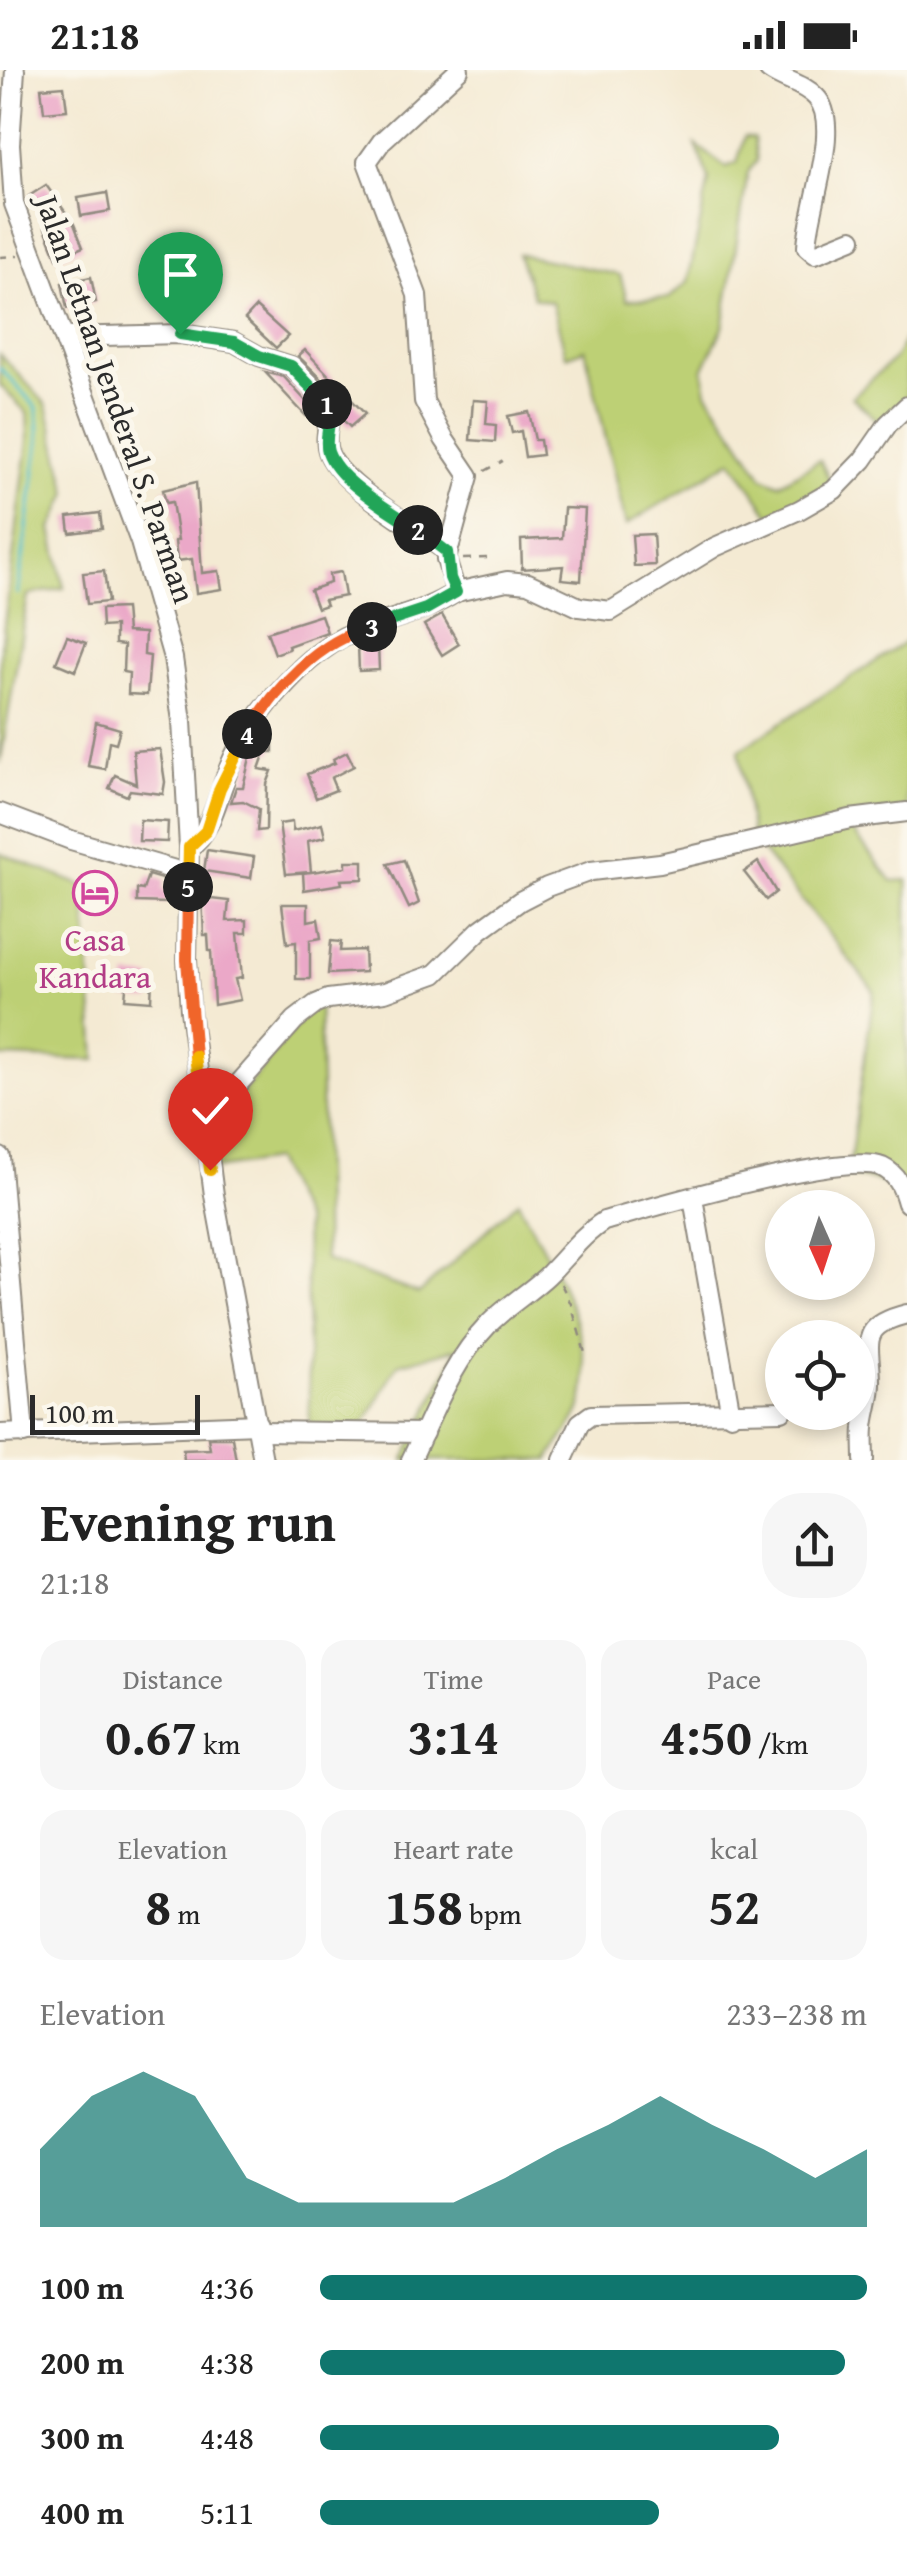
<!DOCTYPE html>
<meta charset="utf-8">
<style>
body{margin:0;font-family:"Gentium Book Plus",serif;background:#f6f6f6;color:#222;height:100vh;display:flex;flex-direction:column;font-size:38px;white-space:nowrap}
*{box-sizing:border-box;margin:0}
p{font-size:32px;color:#767676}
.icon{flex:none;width:55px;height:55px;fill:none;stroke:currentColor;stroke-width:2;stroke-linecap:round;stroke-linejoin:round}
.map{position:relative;height:1390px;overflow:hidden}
.side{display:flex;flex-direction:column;background:#fff;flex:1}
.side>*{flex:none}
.needle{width:65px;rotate:177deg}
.tools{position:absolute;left:765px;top:1120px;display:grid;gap:20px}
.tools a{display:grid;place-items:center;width:110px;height:110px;border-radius:50%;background:#fff;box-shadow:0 5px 15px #0003;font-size:50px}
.scale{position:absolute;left:30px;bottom:25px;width:170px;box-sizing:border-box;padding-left:10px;border:5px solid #2b2b2b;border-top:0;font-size:28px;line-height:35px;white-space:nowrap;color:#2b2b2b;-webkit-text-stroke:8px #fbf7ec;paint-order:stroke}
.pin{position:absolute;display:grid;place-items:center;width:85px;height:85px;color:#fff;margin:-102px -42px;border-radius:50% 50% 50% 0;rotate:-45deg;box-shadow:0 0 10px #0007}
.pin .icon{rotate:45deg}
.km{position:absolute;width:50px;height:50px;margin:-25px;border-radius:50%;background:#222;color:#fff;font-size:28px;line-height:50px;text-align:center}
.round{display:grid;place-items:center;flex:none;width:105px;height:105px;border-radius:40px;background:#f6f6f6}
.overview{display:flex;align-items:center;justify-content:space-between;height:170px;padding:0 40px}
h1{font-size:55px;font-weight:600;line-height:75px}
.figures{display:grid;grid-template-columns:repeat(3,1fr);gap:15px;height:170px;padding:10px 40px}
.figures div{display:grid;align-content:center;border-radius:25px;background:#f6f6f6;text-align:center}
.figures b{font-size:50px;font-weight:600}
.figures small{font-size:28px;font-weight:400}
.figures p{font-size:28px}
.chart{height:280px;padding:20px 40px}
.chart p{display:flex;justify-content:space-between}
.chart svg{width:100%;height:180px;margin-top:10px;fill:#0f766e;opacity:.7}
ul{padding:0 40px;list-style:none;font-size:32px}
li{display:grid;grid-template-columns:160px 120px 1fr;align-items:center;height:75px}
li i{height:25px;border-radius:12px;background:#0f766e}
.status{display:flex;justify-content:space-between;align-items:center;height:70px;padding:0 50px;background:#fff;direction:ltr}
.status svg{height:28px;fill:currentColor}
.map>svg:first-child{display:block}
.green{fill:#bdd074;stroke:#747e50;stroke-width:2.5}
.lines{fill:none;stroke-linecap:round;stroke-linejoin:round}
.stream{stroke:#4ebdc3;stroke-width:4}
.building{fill:#eba8c8}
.minor-casing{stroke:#908a7f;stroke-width:22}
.path{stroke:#908a7f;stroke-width:2.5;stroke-dasharray:8 8;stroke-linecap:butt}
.minor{stroke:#fff;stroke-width:18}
.split-1-casing{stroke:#fff;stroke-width:20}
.split-2-casing{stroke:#fff;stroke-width:20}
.split-3-casing{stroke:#fff;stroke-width:20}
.split-4-casing{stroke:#fff;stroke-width:20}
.split-5-casing{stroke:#fff;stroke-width:20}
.split-6-casing{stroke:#fff;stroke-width:20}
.split-7-casing{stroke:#fff;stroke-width:20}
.split-1{stroke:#22a559;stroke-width:12}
.split-2{stroke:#22a559;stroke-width:12}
.split-3{stroke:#22a559;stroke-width:12}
.split-4{stroke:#f0652b;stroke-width:12}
.split-5{stroke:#f5b400;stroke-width:12}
.split-6{stroke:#f0652b;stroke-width:12}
.split-7{stroke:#f5b400;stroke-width:12}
.labels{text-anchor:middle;stroke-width:10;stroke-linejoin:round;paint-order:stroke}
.street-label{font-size:32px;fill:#2b2b2b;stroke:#fbf7ec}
.hotel-label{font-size:32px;fill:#b23c85;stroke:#fbf7ec}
</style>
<div class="status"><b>21:18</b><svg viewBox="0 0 49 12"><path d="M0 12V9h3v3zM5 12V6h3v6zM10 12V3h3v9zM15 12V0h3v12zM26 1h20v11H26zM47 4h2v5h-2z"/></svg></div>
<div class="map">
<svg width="907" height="1390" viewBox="0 0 907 1390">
<rect width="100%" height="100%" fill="#fbf7ec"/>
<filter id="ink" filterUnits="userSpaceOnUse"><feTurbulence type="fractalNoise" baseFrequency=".01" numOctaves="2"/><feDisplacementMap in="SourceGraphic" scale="20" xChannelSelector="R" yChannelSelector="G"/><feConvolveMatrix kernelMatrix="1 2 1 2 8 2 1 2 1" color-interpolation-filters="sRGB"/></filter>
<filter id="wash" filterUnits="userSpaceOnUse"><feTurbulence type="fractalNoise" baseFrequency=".0048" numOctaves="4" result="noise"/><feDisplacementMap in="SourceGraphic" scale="40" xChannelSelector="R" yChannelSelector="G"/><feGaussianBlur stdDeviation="2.25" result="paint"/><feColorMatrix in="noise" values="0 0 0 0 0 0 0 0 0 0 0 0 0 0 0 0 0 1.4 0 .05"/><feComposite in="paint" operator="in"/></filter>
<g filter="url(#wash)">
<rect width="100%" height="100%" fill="#f4ead3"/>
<g class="green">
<path d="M745,66L754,68L757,91L748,102L723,257L703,300L707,322L763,407L779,414L820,390L832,415L770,445L732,390L626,455L585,279L566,286L552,232L534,228L518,184L620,205L627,230L669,228L688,212L709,109L696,75L726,97L737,93Z"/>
<path d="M907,266V330L879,352L852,327L894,289Z"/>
<path d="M0,284L47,335L68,423L52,459L64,518L28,525L0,694V587L28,370L27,343L0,315Z"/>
<path d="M907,571V740L842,748L892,811L907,810V1150C904,1112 882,1110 848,1106L874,921L752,768L739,680Z"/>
<path d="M0,783L84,816L96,990L0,987L4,929L0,914Z"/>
<path d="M319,927L325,1190L419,1224L518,1131C548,1191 600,1266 581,1337C576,1355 557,1373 549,1390H404L458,1278L398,1294L363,1357L310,1361L305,1152L274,1090L207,1100L204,1071Z"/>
</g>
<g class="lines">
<path class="stream" d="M0,298L37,338L39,369L18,523"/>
</g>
<g id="blocks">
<g class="building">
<path d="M64,16L67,40L44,42L41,18Z"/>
<path d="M46,115L74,154L83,177L57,188L45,158L50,156L29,126Z"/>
<path d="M107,123L110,141L81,146L78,128Z"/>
<path d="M199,201L219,214L208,232L187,219Z"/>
<path d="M91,207L96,232L67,238L62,213Z"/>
<path d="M256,237L288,266L276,278L245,249Z"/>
<path d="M305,280L365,344L350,357L342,349L344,344L340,335L321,308L298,286Z"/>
<path d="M265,302L284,307L313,339L306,346Z"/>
<path d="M473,330L488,331L486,354L496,355L495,372L470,370Z"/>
<path d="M529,342L535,370H540L542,385L525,387L521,361L512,363L508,346Z"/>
<path d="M196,412L202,503L219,501L222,519L196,523L192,489L177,491L175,471L178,470L172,432L166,433L163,420Z"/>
<path d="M564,438L585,439L581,511L561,509L563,496L522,499L521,470L562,468Z"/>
<path d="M100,443L102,459L70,463L68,447Z"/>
<path d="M653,464L655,495L634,496L632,465Z"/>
<path d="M104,501L108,532L87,534L83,503Z"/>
<path d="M341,502L345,526L324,530L326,535L317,538L310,520L330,513L329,504Z"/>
<path d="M125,538L127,562L145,563L144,585L150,586L147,625L128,624L129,603L123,602L124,575L115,574V556L102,557L101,539Z"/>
<path d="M321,545L327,562L288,576L289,579L275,584L267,562Z"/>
<path d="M442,545L459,574L442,585L424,555Z"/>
<path d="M67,566L86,573L75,601L56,593Z"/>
<path d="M378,574L379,600L359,601L358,575Z"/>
<path d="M96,652L120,659L116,673L109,671L105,699L88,696Z"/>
<path d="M260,667H273V682H265L259,699L272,701L267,714L266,760L257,761L259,739L243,731L231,732L236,717H243L252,679Z"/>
<path d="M160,679L165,712L163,724L130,720L127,726L109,718L115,705L136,714L133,681Z"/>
<path d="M347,682L354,696L331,708L336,720L316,728L307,704L335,693L333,689Z"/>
<path d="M140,750L168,752L167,772L139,771Z"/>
<path d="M292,752L293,761L322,754L325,767L308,771L311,802L346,797V791H363V809L341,810L342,814L304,820L303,803L310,802L286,804L279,754Z"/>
<path d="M207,780L254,787L251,808L204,801Z"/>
<path d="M404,790L419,833L409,838L388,794Z"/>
<path d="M758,792L776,822L766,830L744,802Z"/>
<path d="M148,805L165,810L162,820H167V833L137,832V819L143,820Z"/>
<path d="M202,828L229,831L227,851L247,850V863H238L242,908L235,909L240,930L214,935L211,881H209L208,865H204Z"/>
<path d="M282,834H308V851L318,849L321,868L310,870V909H296V872L287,873Z"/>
<path d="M331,871L341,872L340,881L364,880L365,902L328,904Z"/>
<path d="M127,906L152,908L151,931L125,929Z"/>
<path d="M208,1368H232L236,1390H184L183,1380L210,1379Z"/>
</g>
</g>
</g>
<g filter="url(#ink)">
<use href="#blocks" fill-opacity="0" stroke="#908a7f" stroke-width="2.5"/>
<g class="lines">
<defs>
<g id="minor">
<path d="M15,0L10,74L14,134L140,472L173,588L182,651L189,777L187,890L190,940L214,1125L263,1390"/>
<path d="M769,0C784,11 803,13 816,27C843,54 808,138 807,177L815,184L852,169"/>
<path d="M66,267L180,264L234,272L259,286L291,296L311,315L330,342C329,354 324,369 328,381C339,415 418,458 447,482"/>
<path d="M456,522L507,511L528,513L579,537L611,541L715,477L799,440L834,420L863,390L888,354L907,336"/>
<path d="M0,743L71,770L189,804"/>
<path d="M189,777C215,762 221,709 236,682C246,663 258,646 271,630C295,603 321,575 355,562C389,548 424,543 456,522L446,489L469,406L444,369L424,331L417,225L367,92L382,71L459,0"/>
<path d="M204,1053L295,950L316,934L328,929L385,922L435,904L480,860L520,831L547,817L591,801L660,793L850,749L907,742"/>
<path d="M0,1087L24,1364"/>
<path d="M693,1128L731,1345"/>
<path d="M259,1361L424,1363"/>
<path d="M0,1364L258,1354"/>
<path d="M411,1390C433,1344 452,1292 488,1255C506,1236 529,1223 548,1205C567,1186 582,1165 604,1151C653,1137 843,1081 882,1097C897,1104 903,1118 907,1133"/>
<path d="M563,1390L580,1353L591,1345L782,1341"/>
<path d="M864,1390C864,1379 863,1368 864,1358C865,1342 872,1326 871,1310C870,1272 858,1256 907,1244"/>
</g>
</defs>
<use href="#minor" class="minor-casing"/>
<g class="path">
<path d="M0,187L18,186"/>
<path d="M485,401L503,391"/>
<path d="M463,489L488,488"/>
<path d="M561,1214L571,1234L585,1283"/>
</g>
<use href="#minor" class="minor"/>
</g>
</g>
<g class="lines" filter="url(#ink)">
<defs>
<path id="split-1" d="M180,264L234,272L259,286L291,296L327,334"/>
<path id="split-2" d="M327,334C334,350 323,366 328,382C339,413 392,441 418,460"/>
<path id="split-3" d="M372,557L426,539L456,522L450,508L447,482L418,460"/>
<path id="split-4" d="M247,664C275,619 319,570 372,557"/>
<path id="split-5" d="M188,817L189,777L206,761L220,718L247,664"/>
<path id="split-6" d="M188,817L187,890L195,986"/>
<path id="split-7" d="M195,986L210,1100"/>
</defs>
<use href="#split-1" class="split-1-casing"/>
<use href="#split-2" class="split-2-casing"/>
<use href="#split-3" class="split-3-casing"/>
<use href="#split-4" class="split-4-casing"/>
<use href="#split-5" class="split-5-casing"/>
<use href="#split-6" class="split-6-casing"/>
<use href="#split-7" class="split-7-casing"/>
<use href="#split-1" class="split-1"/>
<use href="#split-2" class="split-2"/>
<use href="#split-3" class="split-3"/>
<use href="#split-4" class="split-4"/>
<use href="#split-5" class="split-5"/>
<use href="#split-6" class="split-6"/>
<use href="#split-7" class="split-7"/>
</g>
<defs>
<symbol id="hotel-ring" viewBox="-11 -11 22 22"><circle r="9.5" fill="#fbf7ec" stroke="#d1479c" stroke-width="1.5"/><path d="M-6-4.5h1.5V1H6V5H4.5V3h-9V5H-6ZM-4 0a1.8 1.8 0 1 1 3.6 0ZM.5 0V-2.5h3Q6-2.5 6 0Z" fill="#d1479c"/></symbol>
</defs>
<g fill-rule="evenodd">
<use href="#hotel-ring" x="70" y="798" width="50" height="50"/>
</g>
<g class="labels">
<g class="street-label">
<text transform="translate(116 329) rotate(71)" y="11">Jalan Letnan Jenderal S. Parman</text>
</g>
<g class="hotel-label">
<text x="95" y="881">Casa<tspan x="95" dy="37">Kandara</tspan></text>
</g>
</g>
</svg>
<div class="tools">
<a><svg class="needle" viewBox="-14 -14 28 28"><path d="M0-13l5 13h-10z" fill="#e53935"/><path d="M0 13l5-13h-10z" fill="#767676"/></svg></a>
<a><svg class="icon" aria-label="locate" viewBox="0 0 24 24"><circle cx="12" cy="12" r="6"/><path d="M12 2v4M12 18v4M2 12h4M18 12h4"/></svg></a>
</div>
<div class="scale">100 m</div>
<div class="pin" style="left:180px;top:264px;background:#1e9e55"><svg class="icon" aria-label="arrive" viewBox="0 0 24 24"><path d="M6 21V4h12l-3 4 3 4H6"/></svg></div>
<div class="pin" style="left:210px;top:1100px;background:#d93025"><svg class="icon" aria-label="check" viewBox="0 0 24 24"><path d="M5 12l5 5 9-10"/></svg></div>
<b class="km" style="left:327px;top:334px">1</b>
<b class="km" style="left:418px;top:460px">2</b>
<b class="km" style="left:372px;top:557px">3</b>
<b class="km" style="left:247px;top:664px">4</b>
<b class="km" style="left:188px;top:817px">5</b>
</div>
<section class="side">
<div class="overview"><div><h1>Evening run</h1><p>21:18</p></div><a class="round"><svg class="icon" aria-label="share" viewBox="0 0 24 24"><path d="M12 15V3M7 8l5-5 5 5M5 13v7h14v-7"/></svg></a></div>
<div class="figures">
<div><p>Distance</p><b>0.67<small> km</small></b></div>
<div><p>Time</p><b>3:14</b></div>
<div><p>Pace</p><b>4:50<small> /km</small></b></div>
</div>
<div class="figures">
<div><p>Elevation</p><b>8<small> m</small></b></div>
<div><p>Heart rate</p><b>158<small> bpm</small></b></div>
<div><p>kcal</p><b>52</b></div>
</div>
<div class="chart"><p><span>Elevation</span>233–238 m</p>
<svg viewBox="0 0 160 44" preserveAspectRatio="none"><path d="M0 44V25L10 12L20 6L30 12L40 32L50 38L60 38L70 38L80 38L90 32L100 25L110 19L120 12L130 19L140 25L150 32L160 25V44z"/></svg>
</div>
<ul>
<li><b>100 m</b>4:36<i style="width:100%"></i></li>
<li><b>200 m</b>4:38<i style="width:96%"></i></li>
<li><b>300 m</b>4:48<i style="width:84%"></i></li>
<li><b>400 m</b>5:11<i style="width:62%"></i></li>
</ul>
</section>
